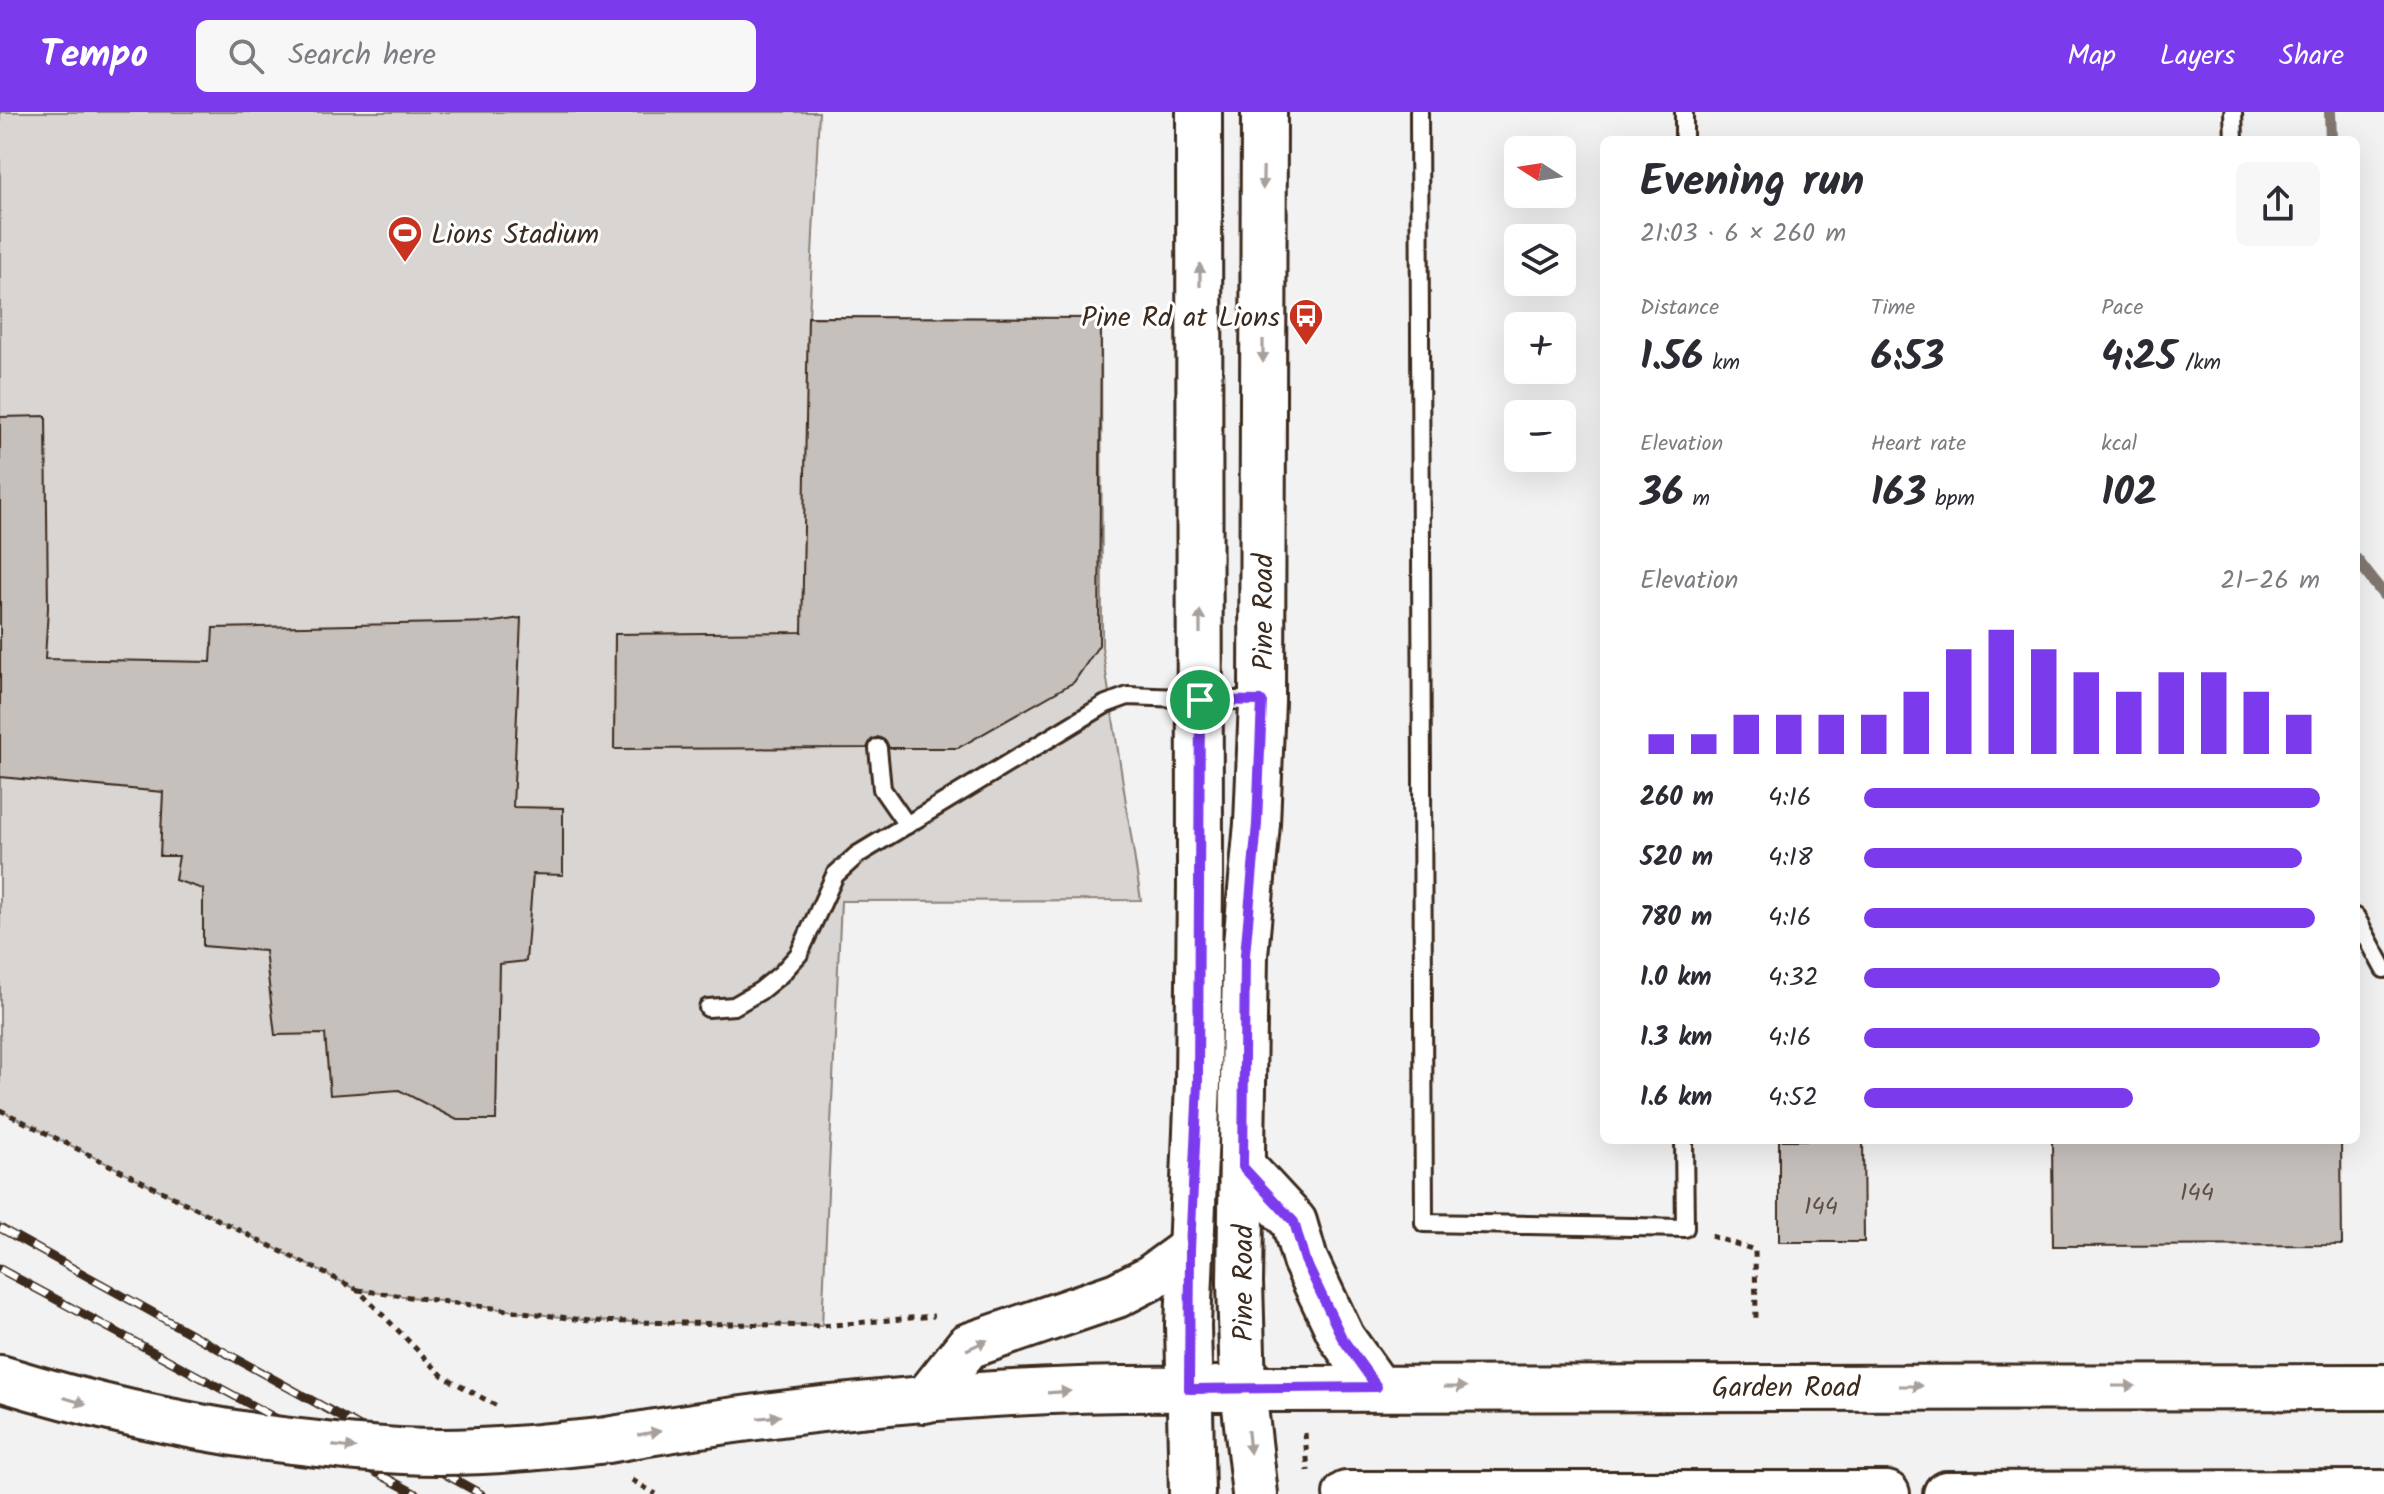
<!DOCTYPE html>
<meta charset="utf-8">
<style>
body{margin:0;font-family:Kalam,sans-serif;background:#f7f7f7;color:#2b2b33;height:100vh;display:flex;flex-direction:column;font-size:30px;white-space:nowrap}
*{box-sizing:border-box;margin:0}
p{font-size:26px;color:#7c7c81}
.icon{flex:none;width:44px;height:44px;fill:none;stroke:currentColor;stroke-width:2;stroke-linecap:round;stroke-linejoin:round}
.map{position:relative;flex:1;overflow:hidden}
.side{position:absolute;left:1600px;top:24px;width:760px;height:1008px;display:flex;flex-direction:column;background:#fff;border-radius:12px;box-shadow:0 8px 32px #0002}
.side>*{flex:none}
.needle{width:52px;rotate:282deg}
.buttons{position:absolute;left:1504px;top:24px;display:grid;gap:16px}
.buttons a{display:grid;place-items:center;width:72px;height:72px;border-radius:12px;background:#fff;box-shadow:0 8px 32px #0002;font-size:40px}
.pin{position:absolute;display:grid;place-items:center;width:68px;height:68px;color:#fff;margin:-34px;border:4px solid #fff;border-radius:50%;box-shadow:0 2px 8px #0007}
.round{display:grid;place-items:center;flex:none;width:84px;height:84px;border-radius:12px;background:#f7f7f7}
.overview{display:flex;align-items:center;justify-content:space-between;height:136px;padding:0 40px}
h1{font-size:44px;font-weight:700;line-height:60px}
.figures{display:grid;grid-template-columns:repeat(3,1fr);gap:12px;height:136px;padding:8px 40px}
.figures div{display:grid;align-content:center}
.figures b{font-size:40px;font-weight:700}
.figures small{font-size:22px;font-weight:400}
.figures p{font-size:22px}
.chart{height:224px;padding:16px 40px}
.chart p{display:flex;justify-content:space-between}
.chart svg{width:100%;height:144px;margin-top:8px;stroke:#7c3aed;stroke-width:6}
ul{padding:0 40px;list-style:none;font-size:26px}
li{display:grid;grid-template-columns:128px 96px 1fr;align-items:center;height:60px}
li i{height:20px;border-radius:10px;background:#7c3aed}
header{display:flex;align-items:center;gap:48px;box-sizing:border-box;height:112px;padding:0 40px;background:#7c3aed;color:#fff}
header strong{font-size:38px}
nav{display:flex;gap:44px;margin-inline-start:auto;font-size:28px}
.search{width:560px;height:72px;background:#f7f7f7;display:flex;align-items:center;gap:20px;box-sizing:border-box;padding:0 28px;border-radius:12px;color:#7c7c81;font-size:30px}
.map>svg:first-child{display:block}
.green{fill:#d8d5d2;stroke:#8a8078;stroke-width:2}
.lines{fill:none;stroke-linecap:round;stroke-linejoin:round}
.stream{stroke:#827770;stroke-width:12}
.building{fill:#c6c0bd;stroke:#3b2a1e;stroke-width:2}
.lane-casing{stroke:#3b2a1e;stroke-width:22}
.secondary-casing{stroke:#3b2a1e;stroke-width:50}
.highway-casing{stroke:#3b2a1e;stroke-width:50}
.path{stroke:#3b2a1e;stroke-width:5;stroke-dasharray:6 6;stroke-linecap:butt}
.lane{stroke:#fff;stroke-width:16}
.secondary{stroke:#fff;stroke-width:44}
.highway{stroke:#fff;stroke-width:44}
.rail-casing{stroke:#3b2a1e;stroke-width:9}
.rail{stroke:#fff;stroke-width:6;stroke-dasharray:18;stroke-linecap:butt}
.highway-bridge-casing{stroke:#3b2a1e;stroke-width:50;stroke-linecap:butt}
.highway-bridge{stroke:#fff;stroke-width:44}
.oneway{fill:#a79f9a}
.route-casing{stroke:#fff;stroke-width:16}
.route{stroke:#7c3aed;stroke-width:10}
.labels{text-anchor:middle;stroke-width:6;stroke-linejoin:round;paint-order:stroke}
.number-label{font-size:24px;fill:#5e5046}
.poi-label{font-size:28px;fill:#3b2a1e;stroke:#fff;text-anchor:start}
.street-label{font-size:28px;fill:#3b2a1e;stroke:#fff}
</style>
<header>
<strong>Tempo</strong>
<div class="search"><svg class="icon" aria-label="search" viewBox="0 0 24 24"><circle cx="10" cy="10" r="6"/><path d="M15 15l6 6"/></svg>Search here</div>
<nav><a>Map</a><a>Layers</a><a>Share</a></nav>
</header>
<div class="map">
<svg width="2384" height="1382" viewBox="0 0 2384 1382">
<rect width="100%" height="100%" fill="#f3f2f2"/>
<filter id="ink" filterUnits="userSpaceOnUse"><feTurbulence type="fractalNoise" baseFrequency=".0125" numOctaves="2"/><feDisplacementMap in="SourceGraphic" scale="16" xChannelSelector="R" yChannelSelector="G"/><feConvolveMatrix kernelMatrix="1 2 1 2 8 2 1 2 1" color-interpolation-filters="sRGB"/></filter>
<g filter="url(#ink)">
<path class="green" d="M0,0H819L809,205L1101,206L1102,535L1141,788L841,789L822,1214L590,1209L358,1178L0,998Z"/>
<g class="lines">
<g class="stream">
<path d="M2330,0L2331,28"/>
<path d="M2356,447L2384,483"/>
</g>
</g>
<g class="building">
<path d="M808,205L1101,206L1099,533L1074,570L958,636H889L886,629L878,625L871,628L867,636L614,637L615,522L802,520Z"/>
<path d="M46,304L48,496L45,547L211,550L213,516L494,510L521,506L513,695L563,696V763L533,762L526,849L499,852L496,1008H457L399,978L330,983L325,922L275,923L265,839L203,834V777L175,768L179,744H160L163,680L0,665V305Z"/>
<path d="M1779,1028H1863L1864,1130H1779Z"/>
<path d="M2052,1028H2341L2342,1133L2053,1134Z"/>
</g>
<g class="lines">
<defs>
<g id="lane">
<path d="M1419,0L1424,1111L1685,1116L1684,1028"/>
<path d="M1684,0V28"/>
<path d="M2233,0L2234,28"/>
<path d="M878,636L882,677L907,713"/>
<path d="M2356,805L2384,857"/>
<path d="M708,896L734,894L760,879L781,862L799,842L835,763L857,743L1106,592L1128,584L1261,589"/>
</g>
<g id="secondary">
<path d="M1243,1055L1294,1110L1305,1148L1342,1226L1377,1275"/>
<path d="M1215,1277L2384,1275"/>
<path d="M1192,1382L1188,1213L1198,971L1200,773L1199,0"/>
<path d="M1255,1382L1243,1277L1240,1170L1245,843L1257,712L1262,589L1264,0"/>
<path d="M1346,1382H1887"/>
<path d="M1946,1382L2384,1381"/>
</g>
<g id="highway">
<path d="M0,1266C88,1293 176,1313 267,1326"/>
<path d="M925,1288L968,1234L1117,1183L1150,1166L1190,1137"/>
<path d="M607,1328C797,1295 995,1275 1189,1277"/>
</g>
</defs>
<use href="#lane" class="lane-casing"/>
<use href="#secondary" class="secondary-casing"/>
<use href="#highway" class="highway-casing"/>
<g class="path">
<path d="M0,998L358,1178L443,1264L497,1294"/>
<path d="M1711,1124L1755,1138L1756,1207"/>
<path d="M358,1178L590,1209L822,1214L934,1204"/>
<path d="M1305,1321L1308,1359"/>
<path d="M632,1368L656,1382"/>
</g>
<use href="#lane" class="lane"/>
<use href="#secondary" class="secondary"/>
<use href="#highway" class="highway"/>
<defs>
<g id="rail">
<path d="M0,1116L481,1382"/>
<path d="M0,1157L416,1382"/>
</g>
</defs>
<use href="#rail" class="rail-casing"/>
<use href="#rail" class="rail"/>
<defs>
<path id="highway-bridge" d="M267,1326C324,1333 382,1340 440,1340C496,1340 551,1334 607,1328"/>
</defs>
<use href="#highway-bridge" class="highway-bridge-casing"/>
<use href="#highway-bridge" class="highway-bridge"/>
</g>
<defs><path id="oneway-solid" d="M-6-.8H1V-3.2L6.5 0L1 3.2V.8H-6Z" transform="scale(2)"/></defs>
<g class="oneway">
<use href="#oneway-solid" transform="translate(1263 66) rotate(91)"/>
<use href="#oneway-solid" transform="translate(1200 163) rotate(-90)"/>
<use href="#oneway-solid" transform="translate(1263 239) rotate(90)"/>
<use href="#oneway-solid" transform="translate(1200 510) rotate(-90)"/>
<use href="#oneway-solid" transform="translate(977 1233) rotate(-25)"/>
<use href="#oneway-solid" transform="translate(1911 1274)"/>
<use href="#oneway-solid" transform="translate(2124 1274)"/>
<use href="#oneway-solid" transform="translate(1455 1275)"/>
<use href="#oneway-solid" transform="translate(1059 1280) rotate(-4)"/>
<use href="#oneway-solid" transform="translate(75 1289) rotate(17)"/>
<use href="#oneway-solid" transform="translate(769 1305) rotate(-6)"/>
<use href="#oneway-solid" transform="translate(649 1321) rotate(-10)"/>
<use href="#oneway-solid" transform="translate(1249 1330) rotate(84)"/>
<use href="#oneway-solid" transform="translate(344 1335) rotate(7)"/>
</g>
</g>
<g class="lines" filter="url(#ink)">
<defs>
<path id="route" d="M1200,588L1262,589L1257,712L1245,843L1243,1055L1294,1110L1305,1148L1342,1226L1377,1275L1189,1277L1190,1137L1198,971Z"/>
</defs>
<use href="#route" class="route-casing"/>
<use href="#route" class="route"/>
</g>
<defs>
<symbol id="stadium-pin" viewBox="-11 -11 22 30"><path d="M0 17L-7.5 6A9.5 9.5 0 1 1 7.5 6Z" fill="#c8321e" stroke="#fff"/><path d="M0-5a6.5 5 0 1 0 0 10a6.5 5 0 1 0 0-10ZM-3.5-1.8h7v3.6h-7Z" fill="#fff"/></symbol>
<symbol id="bus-pin" viewBox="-11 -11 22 30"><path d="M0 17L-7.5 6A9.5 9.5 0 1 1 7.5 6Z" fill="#c8321e" stroke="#fff"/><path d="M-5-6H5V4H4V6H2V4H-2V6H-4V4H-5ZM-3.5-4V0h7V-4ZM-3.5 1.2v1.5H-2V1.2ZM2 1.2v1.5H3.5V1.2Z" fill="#fff"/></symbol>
</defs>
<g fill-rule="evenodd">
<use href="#stadium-pin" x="385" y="101" width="40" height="54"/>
<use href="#bus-pin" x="1286" y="184" width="40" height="54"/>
</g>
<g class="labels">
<g class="number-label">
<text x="2197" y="1088">144</text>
<text x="1821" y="1102">144</text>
</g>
<g class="poi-label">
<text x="431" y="131">Lions Stadium</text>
<text x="1280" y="214" text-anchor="end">Pine Rd at Lions</text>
</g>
<g class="street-label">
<text transform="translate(1262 500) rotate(-90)" y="10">Pine Road</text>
<text transform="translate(1242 1171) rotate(-90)" y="10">Pine Road</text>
<text x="1786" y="1284">Garden Road</text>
</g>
</g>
</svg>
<div class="buttons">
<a><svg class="needle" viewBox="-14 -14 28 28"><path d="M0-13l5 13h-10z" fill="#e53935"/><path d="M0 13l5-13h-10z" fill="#7c7c81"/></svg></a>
<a><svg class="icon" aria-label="layers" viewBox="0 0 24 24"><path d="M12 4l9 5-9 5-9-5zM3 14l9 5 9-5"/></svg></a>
<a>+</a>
<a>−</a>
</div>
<div class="pin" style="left:1200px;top:588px;background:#1e9e55"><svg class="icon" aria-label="arrive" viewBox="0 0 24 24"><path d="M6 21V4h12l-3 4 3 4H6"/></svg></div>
<section class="side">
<div class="overview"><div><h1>Evening run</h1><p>21:03 · 6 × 260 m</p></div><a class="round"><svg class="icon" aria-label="share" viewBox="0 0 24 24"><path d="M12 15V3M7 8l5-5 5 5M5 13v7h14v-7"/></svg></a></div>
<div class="figures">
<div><p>Distance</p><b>1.56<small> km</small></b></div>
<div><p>Time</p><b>6:53</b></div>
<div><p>Pace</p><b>4:25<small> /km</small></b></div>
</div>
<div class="figures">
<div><p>Elevation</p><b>36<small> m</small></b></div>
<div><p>Heart rate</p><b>163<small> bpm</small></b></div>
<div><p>kcal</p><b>102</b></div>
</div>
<div class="chart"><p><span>Elevation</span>21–26 m</p>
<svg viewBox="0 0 160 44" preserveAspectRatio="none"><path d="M5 44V38M15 44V38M25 44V32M35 44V32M45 44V32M55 44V32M65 44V25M75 44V12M85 44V6M95 44V12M105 44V19M115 44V25M125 44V19M135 44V19M145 44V25M155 44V32"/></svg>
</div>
<ul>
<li><b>260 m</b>4:16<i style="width:100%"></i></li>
<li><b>520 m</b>4:18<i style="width:96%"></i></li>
<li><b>780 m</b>4:16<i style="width:99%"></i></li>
<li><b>1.0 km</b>4:32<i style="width:78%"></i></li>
<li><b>1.3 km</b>4:16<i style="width:100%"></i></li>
<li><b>1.6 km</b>4:52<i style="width:59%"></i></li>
</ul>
</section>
</div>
